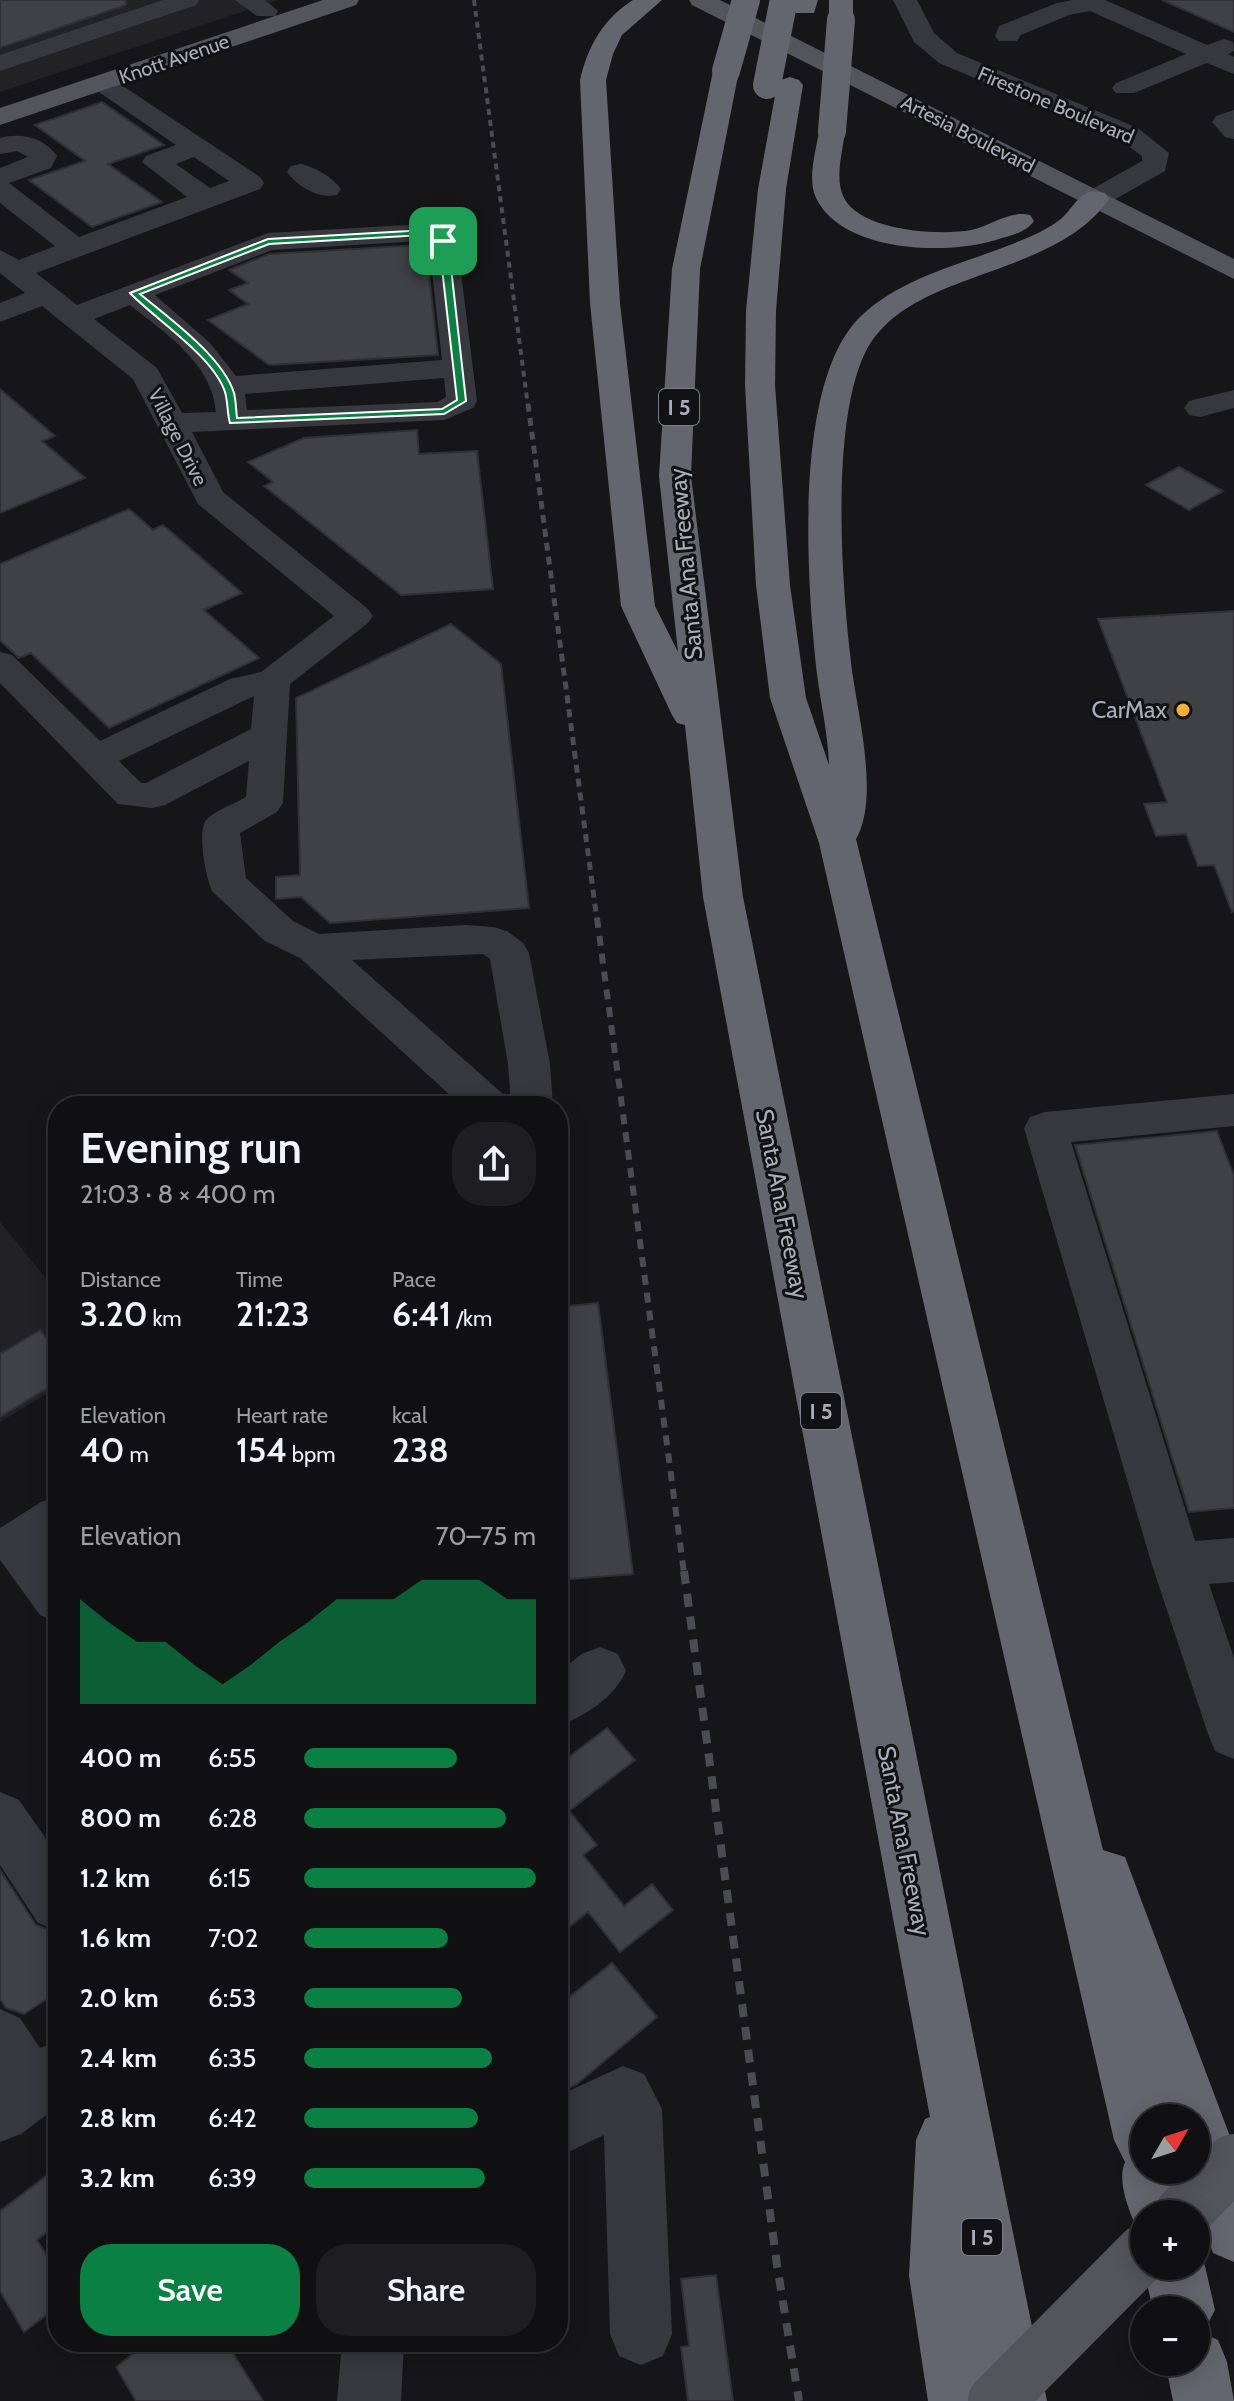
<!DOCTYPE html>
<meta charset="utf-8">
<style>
body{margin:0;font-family:Cabin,sans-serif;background:#1e1e20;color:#f1f3f6;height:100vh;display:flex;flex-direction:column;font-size:30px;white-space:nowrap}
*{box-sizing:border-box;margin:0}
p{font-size:26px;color:#9c9d9f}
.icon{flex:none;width:44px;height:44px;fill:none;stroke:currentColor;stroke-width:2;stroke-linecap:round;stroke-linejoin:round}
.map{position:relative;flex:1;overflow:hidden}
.sheet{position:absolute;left:48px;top:1096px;width:520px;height:1256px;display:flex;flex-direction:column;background:#101012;border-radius:32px;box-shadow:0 4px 20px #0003,0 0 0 2px #303032}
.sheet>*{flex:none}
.needle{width:52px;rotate:51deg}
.fabs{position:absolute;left:1130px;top:2104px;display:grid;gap:16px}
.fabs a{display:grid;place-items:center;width:80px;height:80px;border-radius:50%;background:#101012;box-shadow:0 4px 20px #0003,0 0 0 2px #303032;font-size:40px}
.pin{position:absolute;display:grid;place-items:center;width:68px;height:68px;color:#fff;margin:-34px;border-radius:16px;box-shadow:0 4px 12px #0006}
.round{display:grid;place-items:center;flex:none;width:84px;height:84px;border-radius:32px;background:#1e1e20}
.summary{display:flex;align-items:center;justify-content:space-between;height:136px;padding:0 32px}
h1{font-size:44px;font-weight:600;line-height:60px}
.figures{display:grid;grid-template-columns:repeat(3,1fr);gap:12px;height:136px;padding:8px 32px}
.figures div{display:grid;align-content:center}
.figures b{font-size:34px;font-weight:600}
.figures small{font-size:22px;font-weight:400}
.figures p{font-size:22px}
.chart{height:224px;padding:16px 32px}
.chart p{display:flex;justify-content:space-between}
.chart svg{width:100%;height:144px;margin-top:8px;fill:#0b8043;opacity:.7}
.action{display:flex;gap:16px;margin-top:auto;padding:16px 32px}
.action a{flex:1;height:92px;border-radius:32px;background:#0b8043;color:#fff;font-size:32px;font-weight:600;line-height:92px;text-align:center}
.action a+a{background:#1e1e20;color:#f1f3f6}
ul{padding:0 32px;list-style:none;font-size:26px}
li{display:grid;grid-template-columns:128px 96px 1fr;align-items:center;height:60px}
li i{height:20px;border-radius:10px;background:#0b8043}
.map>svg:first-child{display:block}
.built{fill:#222225}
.building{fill:#404145;stroke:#303034;stroke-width:2}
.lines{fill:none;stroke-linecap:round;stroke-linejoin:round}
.minor{fill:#37383d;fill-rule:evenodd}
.major{fill:#53555c;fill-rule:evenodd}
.highway{fill:#63666e;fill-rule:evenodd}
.rail-far3{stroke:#4a4c52;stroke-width:4;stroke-dasharray:6 5;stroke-linecap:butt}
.rail-far2{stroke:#4a4c52;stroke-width:5;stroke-dasharray:8 6;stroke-linecap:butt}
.rail-far1{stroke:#4a4c52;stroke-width:6;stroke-dasharray:10 8;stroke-linecap:butt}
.rail{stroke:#4a4c52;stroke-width:8;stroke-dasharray:13 10;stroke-linecap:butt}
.major-bridge{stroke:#53555c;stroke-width:56}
.highway-bridge{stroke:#63666e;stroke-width:28}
.route{fill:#0b8043;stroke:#fff;stroke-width:2;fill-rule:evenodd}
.poi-dot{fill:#f2b134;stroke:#111113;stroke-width:3}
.labels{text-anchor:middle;stroke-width:6;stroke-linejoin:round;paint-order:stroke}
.far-street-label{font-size:20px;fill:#a8adb8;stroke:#111113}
.shield{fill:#111113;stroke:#7b7e86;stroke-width:2}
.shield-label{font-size:22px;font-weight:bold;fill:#a8adb8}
.street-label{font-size:24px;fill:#a8adb8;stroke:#111113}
.poi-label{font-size:24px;fill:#a8adb8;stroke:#111113;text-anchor:end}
</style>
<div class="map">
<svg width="1234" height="2401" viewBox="0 0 1234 2401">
<rect width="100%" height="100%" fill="#161618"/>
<g class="built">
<path d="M0,0H278L0,92Z"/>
<path d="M0,1222L58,1293V1387L0,1422Z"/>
</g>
<g class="building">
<path d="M0,0H125L126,5L0,48Z"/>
<path d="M1162,0H1234V32Z"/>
<path d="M102,102L164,145L108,164L162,202L92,227L29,180L85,161L35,125Z"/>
<path d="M422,245L426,247L438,355L269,365L208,320L248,304L229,290L248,283L229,270L269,254Z"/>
<path d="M0,389L55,436L42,441L85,478L0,513Z"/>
<path d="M417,430L419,454L477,451L493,589L401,595L264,486L273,482L248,462L304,438Z"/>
<path d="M1179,467L1223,491L1189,510L1146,485Z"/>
<path d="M129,509L153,530L163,525L242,593L204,610L259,658L109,728L31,653L19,658L0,640V564Z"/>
<path d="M1234,611V911L1232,912L1214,865L1198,866L1186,834L1156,836L1144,804L1167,802L1098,619Z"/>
<path d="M451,624L501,664L529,908L330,923L301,897L276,899V877L300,875L296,698Z"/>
<path d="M1217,1131L1234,1176V1508L1189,1512L1075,1145Z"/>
<path d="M598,1303L633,1574L558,1580V1307Z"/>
<path d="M40,1330L58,1353V1382L0,1417V1354Z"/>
<path d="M607,1728L635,1760L569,1811L597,1845L583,1855L624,1906L652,1884L673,1910L620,1952L588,1912L558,1936V1765Z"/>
<path d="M0,1870L36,1925L58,1934V1992L24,2014L6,2008L0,1999Z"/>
<path d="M612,1963L657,2017L577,2084L558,2093V2006Z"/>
<path d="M58,2167V2224L37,2240L58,2274V2306L24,2332L0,2291V2211Z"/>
<path d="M716,2275L733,2401H688L681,2347L689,2346L681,2279Z"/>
<path d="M148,2342H226L263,2401H136L116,2367Z"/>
</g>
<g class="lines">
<g class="minor">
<path d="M163,0H199L196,5L0,71V55Z"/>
<path d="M235,0H265L278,11L275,16H257Z"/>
<path d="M893,0H917L934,33L957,53L1138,128L1169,153L1165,171L1105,205L1095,207L1085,205L1081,199L1085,193L1142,161V156L1120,140L939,63L914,42Z"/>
<path d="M1073,0H1105L1207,45L1224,39L1233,42L1234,51L1228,54L1234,57V74L1207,63L1134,93H1116L1112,88L1116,83L1186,54L1090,11L1069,15L1021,35L1017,41H999L995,36L999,26L1057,3Z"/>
<path d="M102,75L111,78L260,177L264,183L260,189L36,273L77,305L268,233L424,224L453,235L457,241L477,401L473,408L444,420L192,432L223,492L368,609L373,616L368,623L290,684L283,803L277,812L240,833L246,878L293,921L319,934L466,925L493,927L507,931L523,943L529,953L550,1064L553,1106H511L508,1064L490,959L483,954L352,960L504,1095L510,1106H462L300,958L265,941L213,892C206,880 196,829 207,819C216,810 234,804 246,797L249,761L165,805L152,808L118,804L0,683V652L12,655L100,741L230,679L261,672L334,616L198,504L133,379L42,306L0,322V303L25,293L0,273V250L19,260L55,246L0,203V168L28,157L17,151L0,154V138C21,132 45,138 57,156L51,168L9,183L79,237L187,197L142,162L146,156L176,145L93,88L89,83L93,78ZM194,157L229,181L210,188L176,164ZM420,241L429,245L442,360L236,376L210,343L155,295L272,250ZM130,305C165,333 212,363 216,412L182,413L157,368L94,319ZM444,378L446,397L437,402L247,410L245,394ZM254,696L251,729L146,783H141L119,761Z"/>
<path d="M1234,110V139L1225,137L1212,122L1216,116Z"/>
<path d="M301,164C315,167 332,177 341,189L337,195C319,199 298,187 287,172L291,166Z"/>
<path d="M1234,390V408L1200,417L1189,415L1184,408L1189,401Z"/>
<path d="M1234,1094V1126L1071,1142L1195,1541L1234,1538V1582L1209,1584L1234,1658V1759L1215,1751L1208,1734L1152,1565L1024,1128L1030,1117L1045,1112Z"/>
<path d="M58,1496V1544L50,1549L58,1560V1622L40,1615L0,1560V1528L41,1502Z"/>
<path d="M600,1647L618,1654L626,1671C614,1698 585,1716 558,1726V1672L582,1654Z"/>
<path d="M0,1792L19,1800L58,1856V1931L38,1923L0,1865Z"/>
<path d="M0,2009L20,2018L40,2048L58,2041V2106L21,2134L0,2142Z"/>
<path d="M623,2066L644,2074L662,2109L672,2334L663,2356L641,2365L619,2356L610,2334L604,2135L558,2157V2096Z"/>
<path d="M342,2342H404L401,2401H337Z"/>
</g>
<g class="major">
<path d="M323,0H359L356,5L0,125V108Z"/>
<path d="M689,0H720L1234,259V279L692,5Z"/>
</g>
<g class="highway">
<path d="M633,0H662L622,35L613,54L606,80L620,303L655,606L678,652L659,476L672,269L713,71L717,66H735L739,71L700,269L691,476L743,897L1047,2401H928L909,2276L916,2140L925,2119L930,2117L703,897L685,725L677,723L672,715L621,606L590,303L580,80C588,46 603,19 633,0Z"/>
<path d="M794,0H818L814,13H796L793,8Z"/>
<path d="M829,0H853V20L850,25H832L829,20Z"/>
<path d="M790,77L799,80L803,85L786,189L776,311L775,385L790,585L806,698L829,765C828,734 821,705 817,674C807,585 792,382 861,316C899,280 954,266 1002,248C1022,240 1045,232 1062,218C1070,211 1077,197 1087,193C1093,190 1099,192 1105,193L1109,199C1053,280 909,268 866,351C829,424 842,595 853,677C859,719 879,800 856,839L1103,1850L1125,1857L1234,2147V2262L1213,2253L1182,2170H1196V2118H1144V2170H1181L1191,2214H1144V2237L1140,2235C1131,2216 1116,2182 1125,2162L1114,2140L819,843L770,698L756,585L745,385L746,311L758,189L777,85L781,80Z"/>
<path d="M832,123L841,125L845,131C843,151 834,179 844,198C861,231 939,236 971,230C991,226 1009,210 1030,215L1034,221C1027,231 1014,235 1002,238C952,256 843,254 816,198C807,179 816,151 819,131L823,125Z"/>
<path d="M1196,2245L1205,2266L1215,2310L1203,2333L1218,2340L1227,2362L1234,2401H1173L1165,2362H1196V2310H1153L1143,2266H1196Z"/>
</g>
<path class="rail-far3" d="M474,0L528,406"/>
<path class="rail-far2" d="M528,404L597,920"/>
<path class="rail-far1" d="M597,918L684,1573"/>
<path class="rail" d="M684,1571L777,2265L799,2401"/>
<g class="major-bridge">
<path d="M1182,2214L1234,2162"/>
<path d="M996,2401L1144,2252"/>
</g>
<g class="highway-bridge">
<path d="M726,71L746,0"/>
<path d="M767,85L783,4"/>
<path d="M832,131L841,20"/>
</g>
</g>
<path class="route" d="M427,230L448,241L466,401L444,414L230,423C227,413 228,402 225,392C213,356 156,320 130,293L268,239ZM423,235L439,242L457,400L442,409L237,418C236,410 236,401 234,393C223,357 168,317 140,294L269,244Z"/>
<circle class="poi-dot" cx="1183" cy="710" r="8"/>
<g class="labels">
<g class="far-street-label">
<text transform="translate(174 59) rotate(-19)" y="7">Knott Avenue</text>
<text transform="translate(1056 105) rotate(23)" y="7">Firestone Boulevard</text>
<text transform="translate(968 134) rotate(27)" y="7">Artesia Boulevard</text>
<text transform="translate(178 437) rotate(63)" y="7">Village Drive</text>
</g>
<g class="shield">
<rect x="659" y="389" width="40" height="36" rx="6"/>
<rect x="801" y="1393" width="40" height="36" rx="6"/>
<rect x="962" y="2219" width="40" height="36" rx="6"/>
</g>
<g class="shield-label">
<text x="679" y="415">I 5</text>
<text x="821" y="1419">I 5</text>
<text x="982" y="2245">I 5</text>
</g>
<g class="street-label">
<text transform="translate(686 564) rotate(-95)" y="8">Santa Ana Freeway</text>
<text transform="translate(782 1204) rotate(79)" y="8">Santa Ana Freeway</text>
<text transform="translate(904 1841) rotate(79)" y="8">Santa Ana Freeway</text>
</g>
<g class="poi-label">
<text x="1167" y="718">CarMax</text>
</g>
</g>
</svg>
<div class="fabs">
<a><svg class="needle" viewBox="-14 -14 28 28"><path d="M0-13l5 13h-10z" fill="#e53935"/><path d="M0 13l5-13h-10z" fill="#9c9d9f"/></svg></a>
<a>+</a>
<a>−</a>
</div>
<div class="pin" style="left:443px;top:241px;background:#1e9e55"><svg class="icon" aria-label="arrive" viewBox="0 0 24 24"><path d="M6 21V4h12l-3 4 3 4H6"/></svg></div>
<section class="sheet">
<div class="summary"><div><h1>Evening run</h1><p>21:03 · 8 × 400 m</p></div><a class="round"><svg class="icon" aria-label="share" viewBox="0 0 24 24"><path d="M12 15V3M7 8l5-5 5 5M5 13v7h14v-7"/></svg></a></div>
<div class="figures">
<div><p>Distance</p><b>3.20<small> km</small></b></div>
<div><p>Time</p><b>21:23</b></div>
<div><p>Pace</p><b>6:41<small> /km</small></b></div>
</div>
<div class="figures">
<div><p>Elevation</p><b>40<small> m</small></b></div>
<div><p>Heart rate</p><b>154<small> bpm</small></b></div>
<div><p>kcal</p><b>238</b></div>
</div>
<div class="chart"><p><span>Elevation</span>70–75 m</p>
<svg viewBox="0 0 160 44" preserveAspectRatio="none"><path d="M0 44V12L10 19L20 25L30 25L40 32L50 38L60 32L70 25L80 19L90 12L100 12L110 12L120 6L130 6L140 6L150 12L160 12V44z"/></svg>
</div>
<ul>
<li><b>400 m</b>6:55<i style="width:66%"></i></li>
<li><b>800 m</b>6:28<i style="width:87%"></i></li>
<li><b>1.2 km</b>6:15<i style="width:100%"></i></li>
<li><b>1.6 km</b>7:02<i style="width:62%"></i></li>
<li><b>2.0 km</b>6:53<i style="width:68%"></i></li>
<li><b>2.4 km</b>6:35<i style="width:81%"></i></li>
<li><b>2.8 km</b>6:42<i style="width:75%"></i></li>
<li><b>3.2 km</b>6:39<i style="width:78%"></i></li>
</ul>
<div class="action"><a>Save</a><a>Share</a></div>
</section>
</div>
